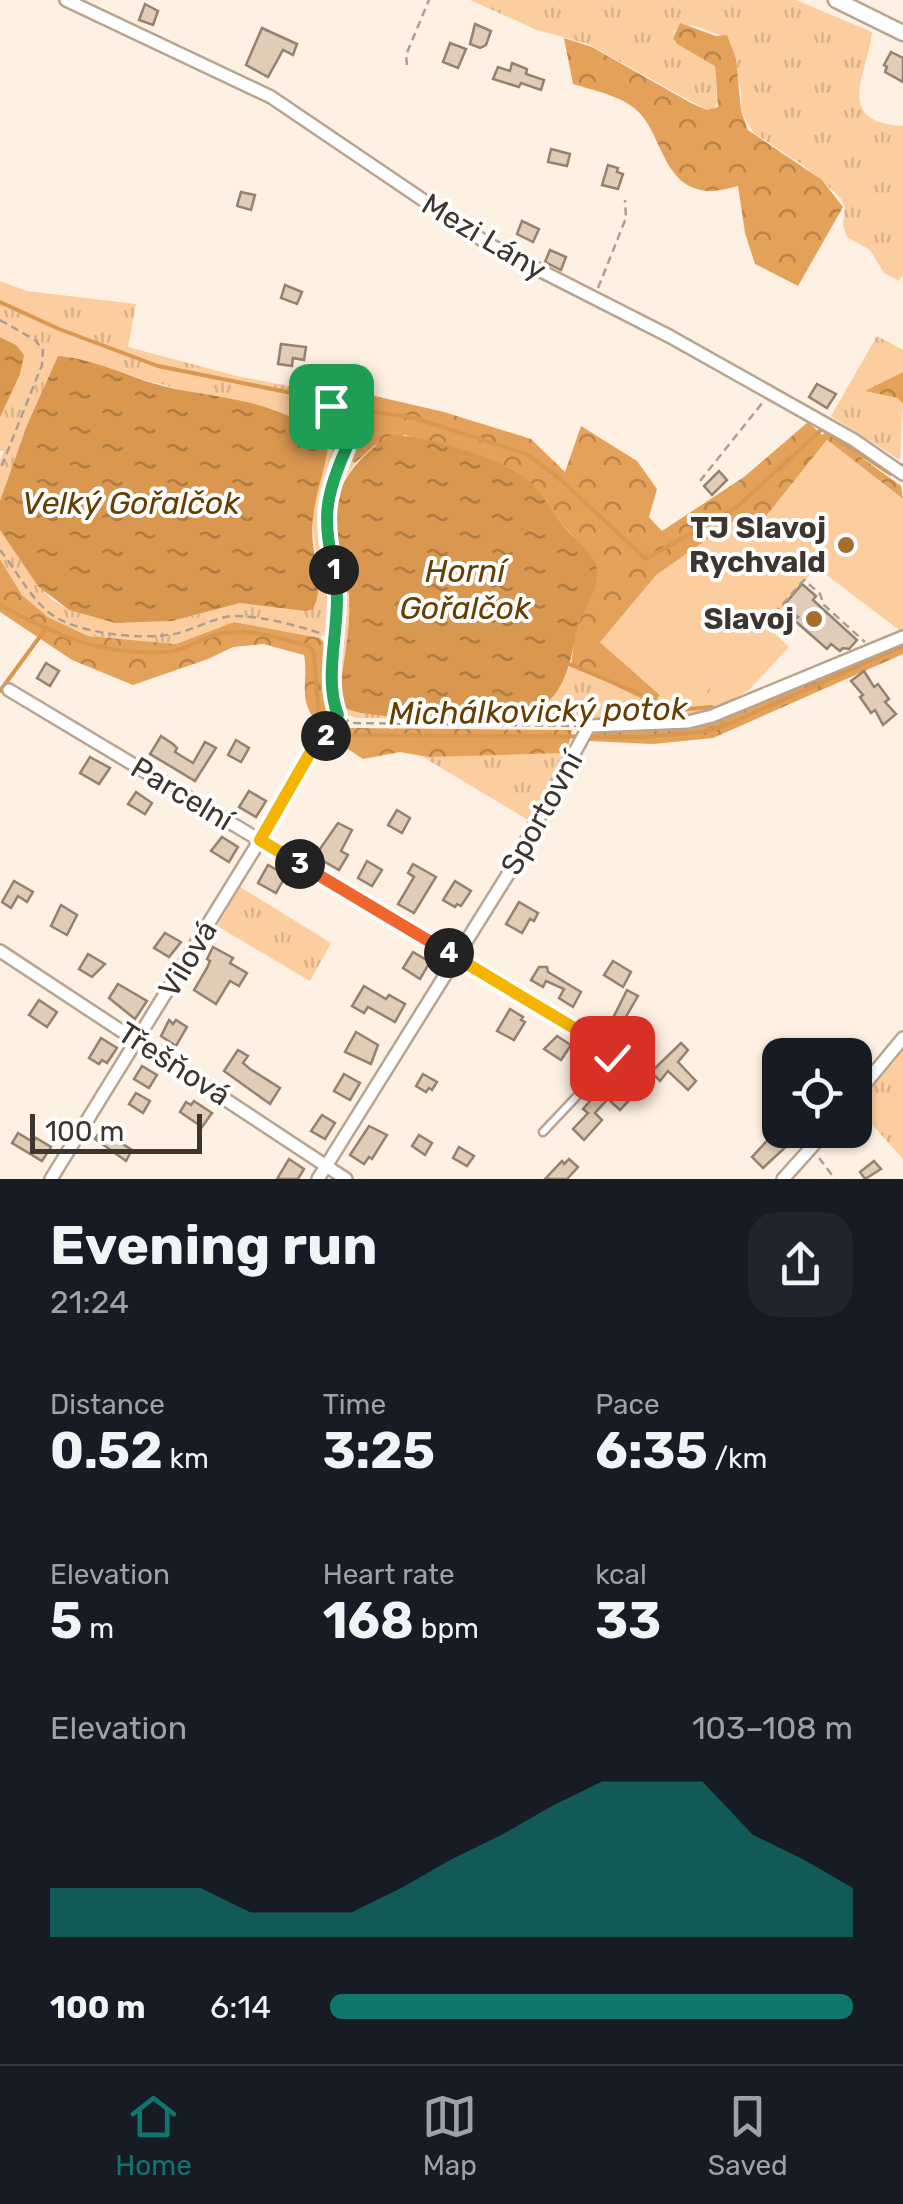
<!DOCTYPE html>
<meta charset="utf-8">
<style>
body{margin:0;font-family:Rubik,sans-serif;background:#20242c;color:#f1f3f6;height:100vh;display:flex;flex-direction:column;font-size:38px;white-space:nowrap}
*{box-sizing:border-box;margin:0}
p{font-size:32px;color:#9ea1a6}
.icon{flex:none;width:55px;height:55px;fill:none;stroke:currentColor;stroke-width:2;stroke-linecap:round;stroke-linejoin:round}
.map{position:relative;height:1179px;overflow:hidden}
.sheet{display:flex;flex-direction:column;background:#171b24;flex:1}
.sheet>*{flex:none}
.buttons{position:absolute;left:762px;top:1038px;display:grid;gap:20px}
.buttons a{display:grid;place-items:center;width:110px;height:110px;border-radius:20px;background:#171b24;box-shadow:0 2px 8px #0004;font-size:50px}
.scale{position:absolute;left:30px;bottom:25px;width:172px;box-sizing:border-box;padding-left:10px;border:5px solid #3e362e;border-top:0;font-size:28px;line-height:35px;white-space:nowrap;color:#3e362e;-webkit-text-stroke:8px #fff;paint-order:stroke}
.pin{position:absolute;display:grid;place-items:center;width:85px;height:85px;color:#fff;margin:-42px;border-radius:20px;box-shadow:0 5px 15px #0006}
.km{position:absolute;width:50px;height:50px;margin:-25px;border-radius:50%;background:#222;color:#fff;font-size:28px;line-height:50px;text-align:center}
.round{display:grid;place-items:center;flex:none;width:105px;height:105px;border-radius:30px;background:#20242c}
.summary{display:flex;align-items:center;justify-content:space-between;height:170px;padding:0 50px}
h1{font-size:55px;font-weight:700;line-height:75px}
.metrics{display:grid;grid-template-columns:repeat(3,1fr);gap:15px;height:170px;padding:10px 50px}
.metrics div{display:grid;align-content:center}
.metrics b{font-size:50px;font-weight:700}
.metrics small{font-size:28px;font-weight:400}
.metrics p{font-size:28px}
.chart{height:280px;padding:20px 50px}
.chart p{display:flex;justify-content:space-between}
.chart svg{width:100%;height:180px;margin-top:10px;fill:#0f766e;opacity:.7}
ul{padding:0 50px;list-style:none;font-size:32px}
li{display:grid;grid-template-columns:160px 120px 1fr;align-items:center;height:75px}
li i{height:25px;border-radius:12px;background:#0f766e}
.menu{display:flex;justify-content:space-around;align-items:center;height:140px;border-top:2px solid #363941;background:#171b24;font-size:28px;color:#9ea1a6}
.menu a{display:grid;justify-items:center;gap:5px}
.menu .selected{color:#0f766e}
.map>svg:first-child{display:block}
.grass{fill:url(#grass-tufts)}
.forest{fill:url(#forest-crowns)}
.park{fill:#fbcd9f}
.water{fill:url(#water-ripples)}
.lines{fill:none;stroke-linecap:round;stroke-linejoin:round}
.stream{stroke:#d9974f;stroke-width:4}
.building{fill:#e0ccb7;stroke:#95816f;stroke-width:2.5}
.service-casing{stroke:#b8a490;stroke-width:11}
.minor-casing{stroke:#b8a490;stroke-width:16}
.tertiary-casing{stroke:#b8a490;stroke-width:19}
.path{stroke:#aa9f95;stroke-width:2.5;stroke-dasharray:8 5;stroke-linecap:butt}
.service{stroke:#fff;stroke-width:6}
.minor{stroke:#fff;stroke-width:11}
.tertiary{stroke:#fff;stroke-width:14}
.split-1-casing{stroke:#fff;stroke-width:20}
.split-2-casing{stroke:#fff;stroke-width:20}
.split-3-casing{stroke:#fff;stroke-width:20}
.split-4-casing{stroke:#fff;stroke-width:20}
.split-5-casing{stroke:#fff;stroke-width:20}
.split-1{stroke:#22a559;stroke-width:12}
.split-2{stroke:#22a559;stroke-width:12}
.split-3{stroke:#f5b400;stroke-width:12}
.split-4{stroke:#f0652b;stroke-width:12}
.split-5{stroke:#f5b400;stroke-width:12}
.poi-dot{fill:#a66d2b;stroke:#fff;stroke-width:4}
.labels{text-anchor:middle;stroke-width:8;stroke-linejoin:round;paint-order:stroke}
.street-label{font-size:30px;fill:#3e362e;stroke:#fff}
.poi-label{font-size:30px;font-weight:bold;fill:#3e362e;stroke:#fff;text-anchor:end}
.water-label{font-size:32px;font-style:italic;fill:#683d00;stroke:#fff}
</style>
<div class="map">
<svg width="903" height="1179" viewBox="0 0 903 1179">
<defs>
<pattern id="grass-tufts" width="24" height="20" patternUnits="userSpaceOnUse" patternTransform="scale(2.5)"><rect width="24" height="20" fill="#fbcd9f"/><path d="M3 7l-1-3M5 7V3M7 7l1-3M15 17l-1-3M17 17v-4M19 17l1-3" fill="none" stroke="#d8b189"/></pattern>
<pattern id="forest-crowns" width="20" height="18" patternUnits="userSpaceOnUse" patternTransform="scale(2.5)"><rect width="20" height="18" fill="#e4a159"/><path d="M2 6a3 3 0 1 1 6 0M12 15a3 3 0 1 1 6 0" fill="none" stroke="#ba844a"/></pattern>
<pattern id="water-ripples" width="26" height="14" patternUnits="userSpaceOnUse" patternTransform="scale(2.5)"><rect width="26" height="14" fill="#d9974f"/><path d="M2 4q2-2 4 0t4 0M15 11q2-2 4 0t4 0" fill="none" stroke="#b17c42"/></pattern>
</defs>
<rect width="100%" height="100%" fill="#fef1e4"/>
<g class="grass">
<path d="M470,0H796L872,32C868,74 832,122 903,126V274L899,281L884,273L870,250L847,237L843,225L845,207L839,196L803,165L754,133L748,124L741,111V90L722,36L693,25L675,30L673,38L677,44L715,65L717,102L714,109L707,110L588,44L537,30Z"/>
<path d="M0,281L27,291L136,304L128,347L237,376L320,392L308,428L272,409L200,395L58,356L27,425L0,501V460L4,451H0V416L16,345L0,337Z"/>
<path d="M877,336L903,350V372L867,391L899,398L903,404L900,460L831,416Z"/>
<path d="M328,448L355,463C316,519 345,539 349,596C351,628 343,664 339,696L531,713C553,704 560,685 571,664L652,704L660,695L696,703L726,670L748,691L708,713L678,717L544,720L357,718L344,714L338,706L342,638L332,625L320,638L234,622L176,644L88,636L48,617L22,595L0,559V530L51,599L69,610L115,623L172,621L240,603L263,604L319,578L311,511Z"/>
<path d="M567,753L528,820L423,757Z"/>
<path d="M240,887L331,943L310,981L217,926Z"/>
<path d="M903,1046V1159L860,1111C860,1092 876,1071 893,1064Z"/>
</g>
<g class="forest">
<path d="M680,23L716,36L727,35L736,59L741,111L748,130L822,180L843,207L798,286L755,264L745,233L738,186C729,188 716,192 707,191C666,187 663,143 643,117C629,97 595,91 573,84L564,38L592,47L691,103L707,110L718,107L715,66L677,44L673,38Z"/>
<path d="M903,372V404L898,398L865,391Z"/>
<path d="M320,392L362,393L444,412L531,439L565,472L581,426L637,461L657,489L649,517L662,531L744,477L808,422L822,435L826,432L901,486L903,499L827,440L760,524L600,642L660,695L652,704L571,664L577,622L596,583L592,557L561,523L529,482L510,469L478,457L405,435L374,446L355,463L328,448L308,428Z"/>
<path d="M0,559L22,595L48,617L88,636L176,644L234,622L320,638L330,649C332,683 313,711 350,728L572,730L567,753L428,757L400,752L363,759C341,744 307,725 305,695C304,681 307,669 304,655L263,644L233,647L208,659L133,685L72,660L0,612Z"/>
<path d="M903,641V654L713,738L653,744L589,741L597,730L677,729L712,724Z"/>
</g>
<path class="park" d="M827,440L903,499V633L816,567L767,626L789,647L748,691L726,670L696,703L660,695L600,642L656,575L733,521L761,523Z"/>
<g class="water">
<path d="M0,337L16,345L24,355L20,374L0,417Z"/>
<path d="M58,356C95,359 128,377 163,386C199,395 237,397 271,409C293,416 314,429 328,448C322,484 309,507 313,545C316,567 324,587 313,609L306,611L240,603L172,621L115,623L69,610L38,586L0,530V501L27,425Z"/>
<path d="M391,435C426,435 502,458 529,481C544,495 553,515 567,530C578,542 597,555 597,573C598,595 578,615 575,638C570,668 561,700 531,713C493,714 369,725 342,706L339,696C343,664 351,628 349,596C348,577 340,562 336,543C326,495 352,460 391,435Z"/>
</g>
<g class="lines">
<g class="stream">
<path d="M0,302L59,329L158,366L287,392L336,406L415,418L526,454L554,474L646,559L737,507L822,429L891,474L903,465"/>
<path d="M0,605C58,636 100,656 168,652C185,651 201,638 218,634C249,627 280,639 309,646L314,653L319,719L339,735L641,737L702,732L724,726L903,646"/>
<path d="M569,664L678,710L712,707L724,726"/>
<path d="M0,691L44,631"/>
</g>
</g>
<g class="building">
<path d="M145,4L158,11L153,25L139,20Z"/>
<path d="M475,24L491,31L486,45L480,48L470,44Z"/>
<path d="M262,28L297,44L293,55L283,50L268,77L246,65Z"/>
<path d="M450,43L466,49L458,68L443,62Z"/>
<path d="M891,52L903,58V82L885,72L887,67L884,65Z"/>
<path d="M512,63L527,69L526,74L544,80L541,90L521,83L519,87L493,79L498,67L510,71Z"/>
<path d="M551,149L570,154L567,166L548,162Z"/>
<path d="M608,165L618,168L617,172L623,174L618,189L602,185Z"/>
<path d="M241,192L255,195L251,210L237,206Z"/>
<path d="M522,221L539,229L533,242L517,234Z"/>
<path d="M550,250L566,257L561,270L545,262Z"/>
<path d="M285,285L302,292L297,304L281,298Z"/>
<path d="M281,344L306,347L304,360L293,358L292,366L278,364Z"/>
<path d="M817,384L836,394L827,408L809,397Z"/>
<path d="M719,471L727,480L712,495L704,486Z"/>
<path d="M802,584L816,596L813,600L857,640L849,649L843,648L840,651L831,644L827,649L794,620L798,617L784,605Z"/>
<path d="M46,663L59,671L50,686L37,678Z"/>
<path d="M864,671L874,687L878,684L889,699L885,702L896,714L883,725L875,710L871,713L860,697L863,695L851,681Z"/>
<path d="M161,736L173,744L177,748L175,752L193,763L205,742L216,748L195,781L150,754Z"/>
<path d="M236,740L249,748L241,762L228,755Z"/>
<path d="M90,757L110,768L99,784L80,773Z"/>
<path d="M249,791L266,801L256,817L239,807Z"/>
<path d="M136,792L152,803L145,814L128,804Z"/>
<path d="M397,810L410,818L402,833L388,825Z"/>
<path d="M338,823L352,830L341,851L348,855L339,870L315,856Z"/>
<path d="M222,837L238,847L229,862L211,851Z"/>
<path d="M367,861L382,870L372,886L358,878Z"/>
<path d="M413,864L436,877L414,913L398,904L414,877L408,873Z"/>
<path d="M268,865L286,875L276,893L258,883Z"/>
<path d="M14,881L33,892L27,902L18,896L11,908L2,902Z"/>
<path d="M455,881L471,891L461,906L457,904L455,907L443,900Z"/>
<path d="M519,902L538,913L534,921L530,919L522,933L506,924Z"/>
<path d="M61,905L77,915L67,935L51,926Z"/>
<path d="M165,933L181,942L169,957L154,948Z"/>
<path d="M213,947L233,958L230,963L247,973L239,986L230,981L216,1004L194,990L207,968L210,961L207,959Z"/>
<path d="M413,952L430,962L420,979L403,968Z"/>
<path d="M88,954L105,964L92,977L79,969Z"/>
<path d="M613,961L631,972L623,987L604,975Z"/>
<path d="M539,967H547L548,972L581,992L573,1007L559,998L564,989L546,981L543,987L531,980Z"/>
<path d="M118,984L147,1001L135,1019L109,998Z"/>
<path d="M364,986L386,999L389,995L405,1004L395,1022L368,1007L364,1013L352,1006Z"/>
<path d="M627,990L638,996L624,1020L628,1022L620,1035L608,1028Z"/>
<path d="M39,1000L57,1012L47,1027L29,1015Z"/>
<path d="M510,1009L523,1017L521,1020L525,1022L514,1040L497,1031Z"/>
<path d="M169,1020L173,1024L176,1020L187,1027L176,1046L161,1036Z"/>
<path d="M356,1032L378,1045L371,1064L345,1052Z"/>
<path d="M557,1036L571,1045L561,1060L544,1049Z"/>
<path d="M101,1038L117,1048L107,1063L102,1060L99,1064L89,1058Z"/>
<path d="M681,1043L688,1050L678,1062L696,1081L688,1090L668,1071L660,1081L651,1072Z"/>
<path d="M238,1050L248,1056L243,1063L250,1069L280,1088L270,1104L224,1071Z"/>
<path d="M142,1066L157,1075L149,1088L134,1079Z"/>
<path d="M344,1074L360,1083L350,1100L334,1091Z"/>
<path d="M423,1074L437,1082L432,1090L429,1088L426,1092L416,1086Z"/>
<path d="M609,1079L631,1098L620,1110L608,1099L595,1113L602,1120L584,1140L573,1129L588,1113L583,1109Z"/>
<path d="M136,1093L150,1101L143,1113L129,1104Z"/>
<path d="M194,1101L212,1113L202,1127L180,1112L186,1102L191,1105Z"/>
<path d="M322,1115L335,1123L325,1139L311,1131Z"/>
<path d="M105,1124L122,1134L118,1141L132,1150L126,1161L95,1139Z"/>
<path d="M369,1126L387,1135L372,1159L369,1157L364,1164L350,1155Z"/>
<path d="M777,1130H804L763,1168L752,1157Z"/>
<path d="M18,1133L33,1142L36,1138L51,1147L42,1161L12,1143Z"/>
<path d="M419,1135L432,1143L425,1155L412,1146Z"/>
<path d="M459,1147L474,1156L467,1166L453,1158Z"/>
<path d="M289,1159L304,1169L298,1179H277Z"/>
<path d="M569,1159L578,1167L567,1179H545L562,1161L564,1164Z"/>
<path d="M874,1161L881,1169L865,1179L860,1172Z"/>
</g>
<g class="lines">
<defs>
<path id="service" d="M543,1132L613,1058V1052"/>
<g id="minor">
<path d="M66,0L271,97L488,244L669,336L854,440L903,474"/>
<path d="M9,690L613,1052"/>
<path d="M0,951L346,1179"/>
<path d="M855,1096L903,1038"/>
<path d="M51,1179L260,840"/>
<path d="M318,1179L507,876L589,726L688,722L712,716L903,637"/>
<path d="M783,1179L827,1130"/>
</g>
<path id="tertiary" d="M836,0L903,33"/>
</defs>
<use href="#service" class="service-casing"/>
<use href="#minor" class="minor-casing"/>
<use href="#tertiary" class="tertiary-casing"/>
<g class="path">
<path d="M407,65L406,55L429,0"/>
<path d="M598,288L626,218L625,200"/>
<path d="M0,320L35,340L43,350L42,365L0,470"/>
<path d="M700,481L763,402"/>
<path d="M0,550C16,570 28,594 47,611C73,634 141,640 174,634C194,630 214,617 234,616C265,616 302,627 332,637C343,668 316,702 351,723L578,726"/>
<path d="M795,632L775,613L804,580L820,594L824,605L865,642"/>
<path d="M332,635C336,617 339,599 336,580C333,556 323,534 325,509C327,488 338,468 346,449C318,398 340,412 344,363"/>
<path d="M266,830L318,739L329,732L338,717"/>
<path d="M819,1158L835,1179"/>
</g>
<use href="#service" class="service"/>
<use href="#minor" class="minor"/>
<use href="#tertiary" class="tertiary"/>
</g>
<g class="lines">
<defs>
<path id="split-1" d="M331,406L332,424L346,449C325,496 322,519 334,570"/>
<path id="split-2" d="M326,736L338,715C321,673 345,615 334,570"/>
<path id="split-3" d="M300,864L260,840L318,739L326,736"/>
<path id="split-4" d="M300,864L449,953"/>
<path id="split-5" d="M449,953L614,1052L612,1058"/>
</defs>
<use href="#split-1" class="split-1-casing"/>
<use href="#split-2" class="split-2-casing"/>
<use href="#split-3" class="split-3-casing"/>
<use href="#split-4" class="split-4-casing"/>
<use href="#split-5" class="split-5-casing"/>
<use href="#split-1" class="split-1"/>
<use href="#split-2" class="split-2"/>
<use href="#split-3" class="split-3"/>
<use href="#split-4" class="split-4"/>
<use href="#split-5" class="split-5"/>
</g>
<g class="poi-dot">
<circle cx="846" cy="545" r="10"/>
<circle cx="814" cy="619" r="10"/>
</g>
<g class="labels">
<g class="street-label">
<text transform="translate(484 237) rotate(31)" y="10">Mezi Lány</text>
<text transform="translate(182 794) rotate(31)" y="10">Parcelní</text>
<text transform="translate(542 813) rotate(-61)" y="10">Sportovní</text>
<text transform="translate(188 959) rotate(-59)" y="10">Vilová</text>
<text transform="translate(174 1064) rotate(33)" y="10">Třešňová</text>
</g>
<g class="poi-label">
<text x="826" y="538">TJ Slavoj<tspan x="826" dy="34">Rychvald</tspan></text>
<text x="794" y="629">Slavoj</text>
</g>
<g class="water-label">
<text x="131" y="514">Velký Gořalčok</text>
<text x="465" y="582">Horní<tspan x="465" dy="37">Gořalčok</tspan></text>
<text transform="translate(538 711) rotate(-1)" y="11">Michálkovický potok</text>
</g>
</g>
</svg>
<div class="buttons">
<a><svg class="icon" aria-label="locate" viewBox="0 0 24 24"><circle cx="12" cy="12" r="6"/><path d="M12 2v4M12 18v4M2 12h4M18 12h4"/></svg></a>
</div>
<div class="scale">100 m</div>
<div class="pin" style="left:331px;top:406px;background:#1e9e55"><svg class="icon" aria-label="arrive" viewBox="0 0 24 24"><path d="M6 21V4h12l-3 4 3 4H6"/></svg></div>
<div class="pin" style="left:612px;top:1058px;background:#d93025"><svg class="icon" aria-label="check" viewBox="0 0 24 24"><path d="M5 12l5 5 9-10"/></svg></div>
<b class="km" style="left:334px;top:570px">1</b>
<b class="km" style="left:326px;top:736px">2</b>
<b class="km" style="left:300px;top:864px">3</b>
<b class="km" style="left:449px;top:953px">4</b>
</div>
<section class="sheet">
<div class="summary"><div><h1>Evening run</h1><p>21:24</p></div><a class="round"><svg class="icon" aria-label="share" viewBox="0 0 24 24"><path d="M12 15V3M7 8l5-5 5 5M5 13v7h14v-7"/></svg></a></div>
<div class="metrics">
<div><p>Distance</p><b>0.52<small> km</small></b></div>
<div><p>Time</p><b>3:25</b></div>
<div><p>Pace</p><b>6:35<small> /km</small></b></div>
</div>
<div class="metrics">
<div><p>Elevation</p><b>5<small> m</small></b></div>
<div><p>Heart rate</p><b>168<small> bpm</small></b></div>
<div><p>kcal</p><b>33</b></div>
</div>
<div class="chart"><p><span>Elevation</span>103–108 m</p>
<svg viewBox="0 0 160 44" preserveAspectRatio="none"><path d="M0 44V32L10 32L20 32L30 32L40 38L50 38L60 38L70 32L80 25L90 19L100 12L110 6L120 6L130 6L140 19L150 25L160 32V44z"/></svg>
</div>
<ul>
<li><b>100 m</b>6:14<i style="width:100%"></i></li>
</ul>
</section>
<nav class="menu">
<a class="selected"><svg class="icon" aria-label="home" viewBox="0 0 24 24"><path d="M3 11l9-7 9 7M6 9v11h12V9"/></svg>Home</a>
<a><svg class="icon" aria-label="map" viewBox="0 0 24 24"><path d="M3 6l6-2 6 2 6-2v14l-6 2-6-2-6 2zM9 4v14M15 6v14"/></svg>Map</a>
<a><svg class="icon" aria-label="saved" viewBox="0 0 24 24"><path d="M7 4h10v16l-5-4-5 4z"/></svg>Saved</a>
</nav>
